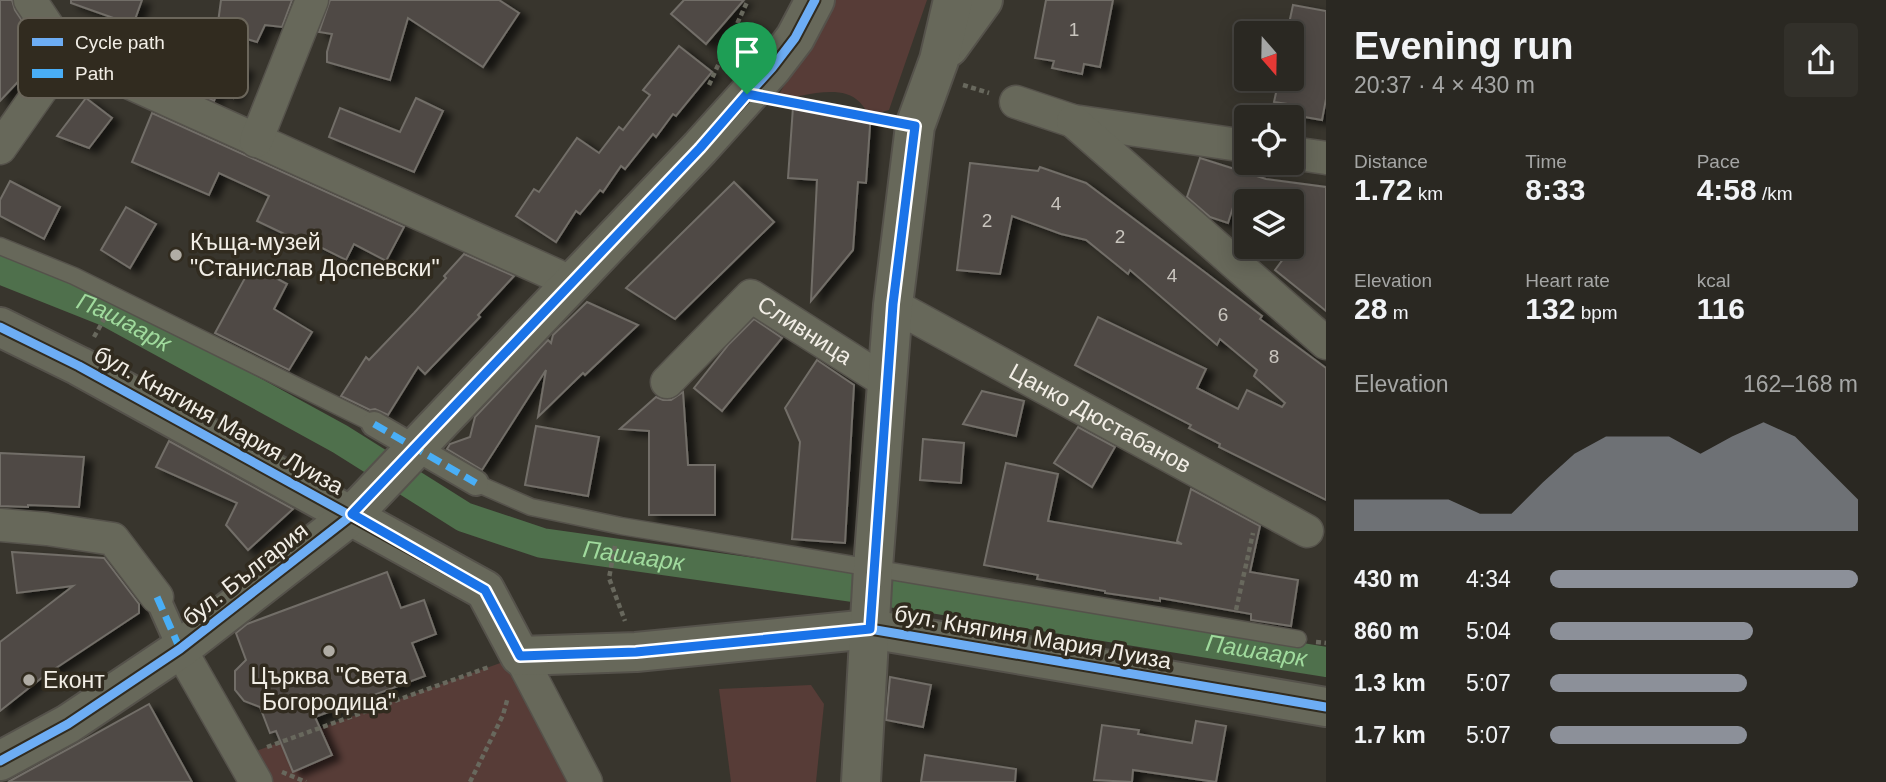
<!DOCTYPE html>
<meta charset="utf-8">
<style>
body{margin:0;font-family:Arial,sans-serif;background:#32302a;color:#f1f3f6;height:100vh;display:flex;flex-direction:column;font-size:26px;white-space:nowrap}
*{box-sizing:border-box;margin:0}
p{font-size:23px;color:#a5a6a5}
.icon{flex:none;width:38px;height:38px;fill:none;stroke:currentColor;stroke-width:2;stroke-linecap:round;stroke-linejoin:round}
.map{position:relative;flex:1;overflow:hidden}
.side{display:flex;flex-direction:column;background:#2a2822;width:560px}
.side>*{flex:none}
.needle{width:46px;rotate:160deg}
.buttons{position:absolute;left:1234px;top:21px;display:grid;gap:14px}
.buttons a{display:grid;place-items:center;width:70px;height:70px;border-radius:7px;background:#2a2822;box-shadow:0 4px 18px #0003,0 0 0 2px #464440;font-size:35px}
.pin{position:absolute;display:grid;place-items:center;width:60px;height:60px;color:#fff;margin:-72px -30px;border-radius:50% 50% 50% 0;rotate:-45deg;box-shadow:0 0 7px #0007}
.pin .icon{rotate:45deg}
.round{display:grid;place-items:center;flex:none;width:74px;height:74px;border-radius:7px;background:#32302a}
.headline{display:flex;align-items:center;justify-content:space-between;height:119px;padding:0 28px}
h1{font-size:38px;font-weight:700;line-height:52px}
.figures{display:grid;grid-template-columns:repeat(3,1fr);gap:10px;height:119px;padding:7px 28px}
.figures div{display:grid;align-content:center}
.figures b{font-size:30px;font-weight:700}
.figures small{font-size:19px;font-weight:400}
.figures p{font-size:19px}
.chart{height:196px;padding:14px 28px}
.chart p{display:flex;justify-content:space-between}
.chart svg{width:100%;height:126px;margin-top:7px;fill:#8c9099;opacity:.7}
ul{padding:0 28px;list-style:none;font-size:23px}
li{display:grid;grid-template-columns:112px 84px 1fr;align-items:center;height:52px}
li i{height:18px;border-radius:9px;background:#8c9099}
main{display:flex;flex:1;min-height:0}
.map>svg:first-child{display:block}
.green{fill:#573c37}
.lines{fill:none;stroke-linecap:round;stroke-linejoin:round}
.canal{stroke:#4f704c;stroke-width:30}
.building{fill:#4f4a45;stroke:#726e68;stroke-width:2;filter:url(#shadow)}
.service-casing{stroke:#55524b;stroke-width:19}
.pedestrian-casing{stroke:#55524b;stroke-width:28}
.minor-casing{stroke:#55524b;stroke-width:35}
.tertiary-casing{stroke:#55524b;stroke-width:42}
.path{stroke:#68685d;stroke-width:4.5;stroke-dasharray:5 3.5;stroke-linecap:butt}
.service{stroke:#67685a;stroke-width:16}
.pedestrian{stroke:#67685a;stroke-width:24}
.minor{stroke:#67685a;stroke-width:32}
.tertiary{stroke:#67685a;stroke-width:38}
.quiet{stroke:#49aef6;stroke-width:7;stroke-dasharray:14 7;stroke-linecap:butt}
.cycleway-casing{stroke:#312b1f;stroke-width:13}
.cycleway{stroke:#6dadf4;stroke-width:9}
.route-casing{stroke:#fff;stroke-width:14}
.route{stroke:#1a73e8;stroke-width:9}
.poi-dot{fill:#b1ada5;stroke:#312b1f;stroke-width:2.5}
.labels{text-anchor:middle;stroke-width:7;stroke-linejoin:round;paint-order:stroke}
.number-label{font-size:19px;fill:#c9c5be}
.poi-label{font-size:23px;fill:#f2eee6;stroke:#312b1f;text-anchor:start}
.street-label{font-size:23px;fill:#f2eee6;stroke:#312b1f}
.water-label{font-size:24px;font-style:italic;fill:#a0da9d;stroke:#312b1f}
.key{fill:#312b1f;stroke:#6b665b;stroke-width:2}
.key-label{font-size:19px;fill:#f2eee6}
</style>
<main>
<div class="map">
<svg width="1326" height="782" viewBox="0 0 1326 782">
<defs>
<filter id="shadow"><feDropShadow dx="8" dy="4.5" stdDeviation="3.5" flood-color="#0009"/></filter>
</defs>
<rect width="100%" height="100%" fill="#38352d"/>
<g class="green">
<path d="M833,0H927L889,110L870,116C864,107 858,97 846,94C827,88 793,97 774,103Z"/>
<path d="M520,656L586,782H256L242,756Z"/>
<path d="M811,685L824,704L816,782H731L719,689Z"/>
</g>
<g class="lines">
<path class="canal" id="s1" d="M0,269L108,312L340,439L464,517L542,543L937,599L1326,662"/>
</g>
<g class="building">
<path d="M0,0H12L15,10L44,54L0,101Z"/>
<path d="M71,0H142L133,25L71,3Z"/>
<path d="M221,0H292L282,27L265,25L257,42L217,30Z"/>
<path d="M330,0H499L519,13L483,67L408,18L390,80L327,62V52L332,34L319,32Z"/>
<path d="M684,0H744L706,44L671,14Z"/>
<path d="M1046,0H1113L1100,67L1084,64L1082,74L1052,68L1054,61L1035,58Z"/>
<path d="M1293,5L1326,11V99L1322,120L1293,115L1295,105L1274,102L1279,79H1292V33H1287Z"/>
<path d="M188,28L223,42L217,58L246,69L233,98L218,91L214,101L166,79Z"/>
<path d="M679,46L712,72L676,116L673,114L656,137L653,134L625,169L621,166L603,192L600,190L580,214L576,211L556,242L516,216L534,189L539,192L577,138L599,153L619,127L623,130L650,95L643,90Z"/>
<path d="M86,98L112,118L89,148L57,136Z"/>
<path d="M416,98L443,111L414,172L329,137L340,108L400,132Z"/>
<path d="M793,107L871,112L866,183L858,182L853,250L811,301L817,180L788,178Z"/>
<path d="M152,113L404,227L386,261L354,244L346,260L298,236L297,240L257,221L269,196L219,173L209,195L132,162Z"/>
<path d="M1200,158L1266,179L1326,187V311L1275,270L1292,247L1298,206L1292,205V201H1235L1228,223L1210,217L1187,197Z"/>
<path d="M970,163L1038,171L1040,167L1086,183L1206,273L1262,316L1260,319L1326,368V500L1219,447L1220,444L1189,428L1191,425L1075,365L1098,317L1206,369L1197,388L1238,409L1247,390L1282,407L1285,403L1254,376L1257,370L1220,339L1217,345L1130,270L1128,274L1086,240L1061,234L1012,216L1000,274L957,270Z"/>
<path d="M10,181L60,207L44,239L0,216V200Z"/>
<path d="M734,182L774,222L675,319L626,288Z"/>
<path d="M126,207L156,224L130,268L101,250Z"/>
<path d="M464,254L514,276L478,315L480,317L425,374L418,367L388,415L375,409L370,410L341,396L366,357L369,360L414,313L446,278L444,276Z"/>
<path d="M252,265L287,284L274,309L312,332L289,370L215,333Z"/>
<path d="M587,302L638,325L585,375L583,373L538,417L546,370L482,470L447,449L450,444L470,437L475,417L548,340L551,343L553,335Z"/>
<path d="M754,319L782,338L722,411L694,388L729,344Z"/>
<path d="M817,360L854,385L845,543L792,539L800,442L785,408Z"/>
<path d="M982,391L1024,401L1016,436L963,424Z"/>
<path d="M683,392L688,465H715V515H649V431L620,429L656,397L663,400H671Z"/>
<path d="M536,426L599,437L588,496L525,485Z"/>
<path d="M1078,427L1115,447L1092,487L1054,463Z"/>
<path d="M923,439L964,443L961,483L920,480Z"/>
<path d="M169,441L293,509L248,550L226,525L237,503L156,467Z"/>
<path d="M0,453L84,457L79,507L28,505V507L0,506Z"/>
<path d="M1006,463L1058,474L1048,521L1182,544L1177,541L1191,489L1260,526L1250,572L1298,580L1291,626L1251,620V614L1160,598V601L1105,593V591L1037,579L1038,575L984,565Z"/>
<path d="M12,552L104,558L139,604V613L44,676L0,711V642L73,586L17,593Z"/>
<path d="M387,572L401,608L424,600L436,634L412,643L425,676L315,717L332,755L293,772L276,731L270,733L260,707L244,701L235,690V671L246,660L236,633L247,624Z"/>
<path d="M890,677L931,685L923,727L886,720Z"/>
<path d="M149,704L192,782H8L79,743Z"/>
<path d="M1196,721L1226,726L1216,782L1133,770L1132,782L1094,780L1102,725L1139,730L1138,734L1192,743Z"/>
<path d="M925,755L1016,769L1015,782H921Z"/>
</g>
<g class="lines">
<defs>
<g id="service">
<path d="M0,246L74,276L374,424"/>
<path d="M476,483L531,507L621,526L1298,639"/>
</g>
<g id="pedestrian">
<path d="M374,424L476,483"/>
<path d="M157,597L180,649"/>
</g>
<g id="minor">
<path d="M30,0L66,54L571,282"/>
<path d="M1016,102L1073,121L1246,146"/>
<path d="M1073,121L1326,343"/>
<path d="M256,141L312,0"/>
<path d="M0,148L66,54"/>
<path d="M1292,153L1326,158"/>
<path id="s2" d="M893,305L1307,531"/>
<path id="s3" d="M667,382L751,296L888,383"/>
<path d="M0,525L47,529L113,539L157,597"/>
<path d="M180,649L256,782"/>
<path d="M520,656L586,782"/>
</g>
<g id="tertiary">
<path d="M949,47L983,0"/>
<path d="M0,327L79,366L485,590L520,656L636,652L870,629L1326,707"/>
<path d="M0,761L68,724L180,649L352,515L700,148L772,68L795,38L815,0"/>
<path d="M861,782L873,568L893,305L915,126L939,60L953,0"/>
</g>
</defs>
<use href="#service" class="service-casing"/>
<use href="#pedestrian" class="pedestrian-casing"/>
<use href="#minor" class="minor-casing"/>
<use href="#tertiary" class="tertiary-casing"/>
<g class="path">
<path d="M709,85L748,0"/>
<path d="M963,85L989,93"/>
<path d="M785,101L883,120"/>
<path d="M94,337L107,314"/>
<path d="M615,546L609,578L625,621"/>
<path d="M1236,610L1253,533"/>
<path d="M1316,642L1326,643"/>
<path d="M267,747L489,667"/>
<path d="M282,772L306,782"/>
<path d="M470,782L503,715L508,697"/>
</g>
<use href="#service" class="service"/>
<use href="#pedestrian" class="pedestrian"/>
<use href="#minor" class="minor"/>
<use href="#tertiary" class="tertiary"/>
<g class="quiet">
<path d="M374,424L476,483"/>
<path d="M157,597L180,649"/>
</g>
<defs>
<g id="cycleway">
<path d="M0,327L79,366L485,590L520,656L636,652L870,629L1326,707"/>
<path d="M0,761L68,724L180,649L352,515L700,148L772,68L795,38L815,0"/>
</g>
</defs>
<use href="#cycleway" class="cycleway-casing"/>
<use href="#cycleway" class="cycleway"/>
</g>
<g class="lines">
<defs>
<path id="route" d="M747,94L915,126L893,304L870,629L636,652L520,656L485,590L352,514L700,148Z"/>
</defs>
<use href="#route" class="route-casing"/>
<use href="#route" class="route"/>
</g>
<g class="poi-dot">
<circle cx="176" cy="255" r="7"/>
<circle cx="329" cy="651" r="7"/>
<circle cx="29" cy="680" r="7"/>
</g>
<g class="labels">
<g class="number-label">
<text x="1074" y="36">1</text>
<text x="1056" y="210">4</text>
<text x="987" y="227">2</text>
<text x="1120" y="243">2</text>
<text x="1172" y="282">4</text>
<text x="1223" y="321">6</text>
<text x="1274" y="363">8</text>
</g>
<g class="poi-label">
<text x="190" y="250">Къща-музей<tspan x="190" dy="26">"Станислав Доспевски"</tspan></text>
<text x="329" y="684" text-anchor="middle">Църква "Света<tspan x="329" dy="26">Богородица"</tspan></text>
<text x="43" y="688">Еконт</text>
</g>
<g class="street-label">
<text dy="8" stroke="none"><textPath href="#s3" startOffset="184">Сливница</textPath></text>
<text dy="8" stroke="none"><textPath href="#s2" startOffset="236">Цанко Дюстабанов</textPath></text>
<text transform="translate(219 420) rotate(29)" y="8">бул. Княгиня Мария Луиза</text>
<text transform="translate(245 574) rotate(-38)" y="8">бул. България</text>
<text transform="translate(1033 637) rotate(10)" y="8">бул. Княгиня Мария Луиза</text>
</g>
<g class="water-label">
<text dy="8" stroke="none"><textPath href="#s1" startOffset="135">Пашаарк</textPath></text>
<text dy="8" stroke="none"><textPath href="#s1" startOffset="702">Пашаарк</textPath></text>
<text dy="8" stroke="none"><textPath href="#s1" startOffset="1332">Пашаарк</textPath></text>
</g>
</g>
<rect x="18" y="18" width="230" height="80" rx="10" class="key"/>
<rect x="32" y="38" width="31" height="8" fill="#6dadf4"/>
<rect x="32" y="69" width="31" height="9" fill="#49aef6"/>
<g class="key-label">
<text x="75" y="49">Cycle path</text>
<text x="75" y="80">Path</text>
</g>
</svg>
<div class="buttons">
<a><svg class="needle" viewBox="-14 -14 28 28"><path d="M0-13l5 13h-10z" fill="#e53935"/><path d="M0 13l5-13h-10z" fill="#a5a6a5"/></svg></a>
<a><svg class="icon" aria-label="locate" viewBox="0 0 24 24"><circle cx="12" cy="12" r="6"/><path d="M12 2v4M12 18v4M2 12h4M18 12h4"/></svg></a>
<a><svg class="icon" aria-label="layers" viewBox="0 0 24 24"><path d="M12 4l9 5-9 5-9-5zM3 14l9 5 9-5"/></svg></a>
</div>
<div class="pin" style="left:747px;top:94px;background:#1e9e55"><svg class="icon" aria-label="arrive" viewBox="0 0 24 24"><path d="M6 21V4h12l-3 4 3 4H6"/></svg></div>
</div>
<section class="side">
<div class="headline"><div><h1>Evening run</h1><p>20:37 · 4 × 430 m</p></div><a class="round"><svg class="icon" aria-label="share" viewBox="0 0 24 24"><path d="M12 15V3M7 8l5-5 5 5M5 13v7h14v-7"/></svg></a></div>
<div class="figures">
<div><p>Distance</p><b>1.72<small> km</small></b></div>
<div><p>Time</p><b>8:33</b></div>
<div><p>Pace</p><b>4:58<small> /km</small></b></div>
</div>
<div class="figures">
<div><p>Elevation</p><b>28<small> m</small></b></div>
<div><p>Heart rate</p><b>132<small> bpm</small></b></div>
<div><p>kcal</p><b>116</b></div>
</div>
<div class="chart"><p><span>Elevation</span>162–168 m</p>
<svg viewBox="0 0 160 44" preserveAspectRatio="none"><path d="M0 44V33L10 33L20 33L30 33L40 38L50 38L60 27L70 17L80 11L90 11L100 11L110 17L120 11L130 6L140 11L150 22L160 33V44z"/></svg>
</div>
<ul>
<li><b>430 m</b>4:34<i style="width:100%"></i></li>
<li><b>860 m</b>5:04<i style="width:66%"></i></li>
<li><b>1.3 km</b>5:07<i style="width:64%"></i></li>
<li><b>1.7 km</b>5:07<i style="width:64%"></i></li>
</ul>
</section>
</main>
